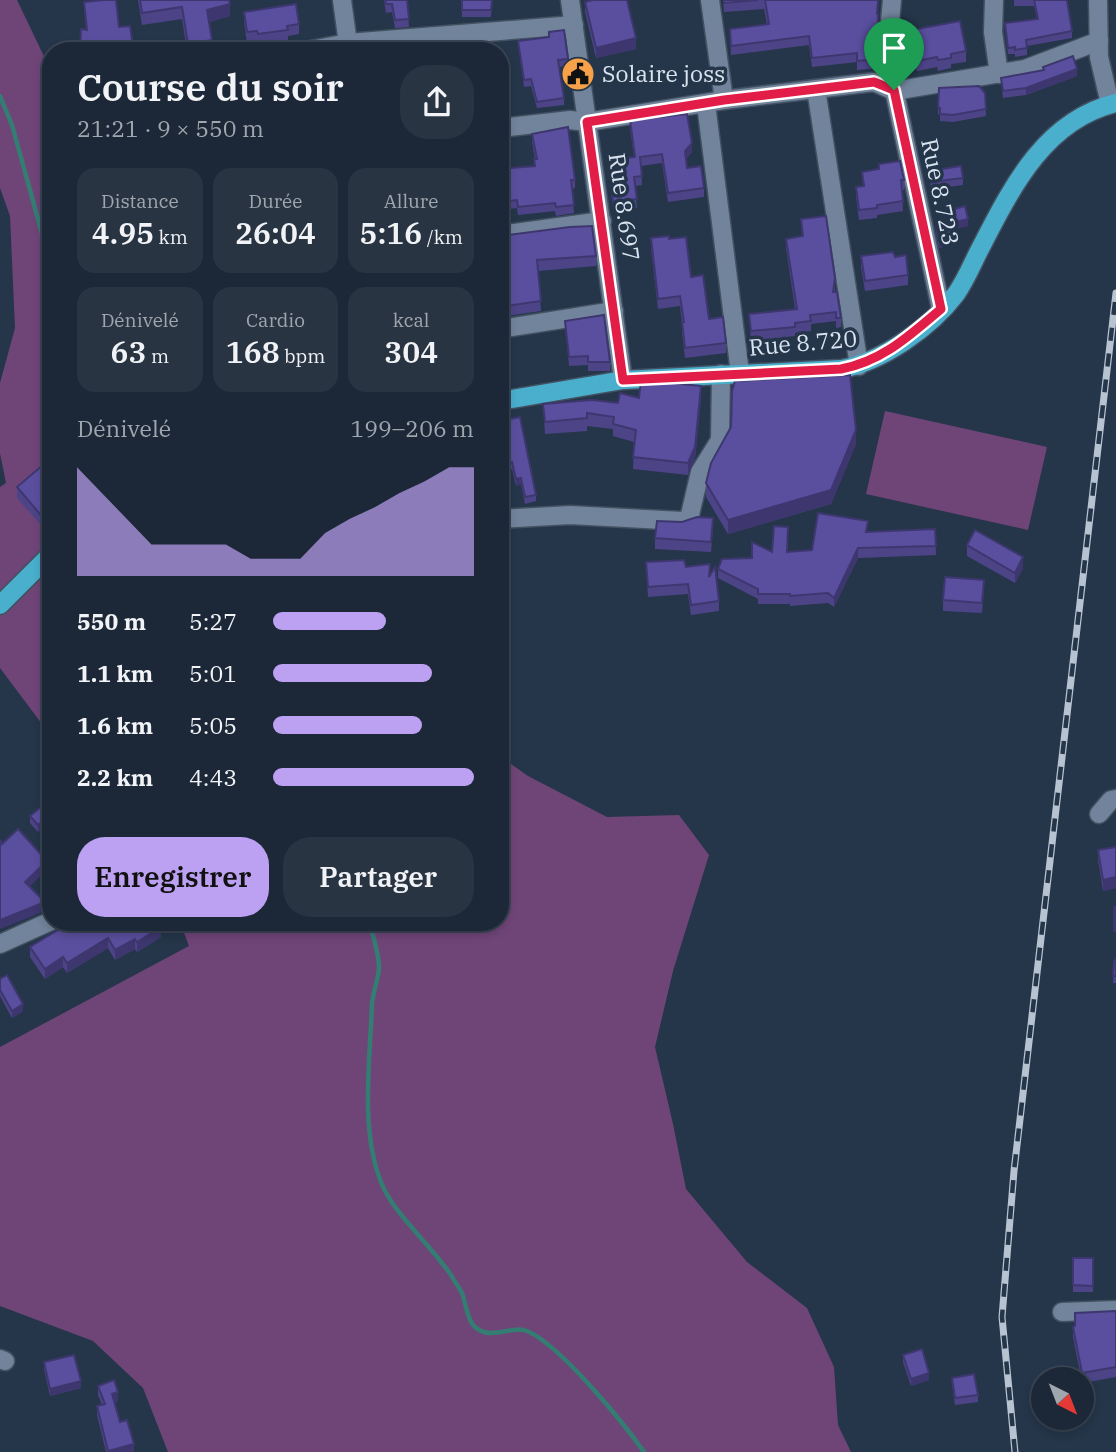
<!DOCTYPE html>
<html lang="fr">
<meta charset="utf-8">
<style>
body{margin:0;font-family:"IBM Plex Serif",serif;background:#293443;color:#f1f3f6;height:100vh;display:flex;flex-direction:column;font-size:26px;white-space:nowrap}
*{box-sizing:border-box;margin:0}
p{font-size:23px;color:#a0a6ae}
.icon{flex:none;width:38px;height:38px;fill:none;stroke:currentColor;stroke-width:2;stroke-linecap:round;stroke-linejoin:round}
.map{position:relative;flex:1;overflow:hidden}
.sheet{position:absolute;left:42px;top:42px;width:467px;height:889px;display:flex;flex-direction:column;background:#1c2838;border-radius:28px;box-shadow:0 4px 10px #0003,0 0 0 2px #3a4453}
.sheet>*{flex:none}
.needle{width:46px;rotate:138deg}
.fabs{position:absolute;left:1031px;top:1367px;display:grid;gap:14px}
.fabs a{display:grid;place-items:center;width:63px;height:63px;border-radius:50%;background:#1c2838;box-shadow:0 4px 10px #0003,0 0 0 2px #3a4453;font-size:35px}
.pin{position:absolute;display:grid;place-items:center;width:60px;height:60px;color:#fff;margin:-72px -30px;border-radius:50% 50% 50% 0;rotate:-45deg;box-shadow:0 0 7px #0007}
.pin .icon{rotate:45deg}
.round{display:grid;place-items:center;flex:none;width:74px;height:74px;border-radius:28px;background:#293443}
.overview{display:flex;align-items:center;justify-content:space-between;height:119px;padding:0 35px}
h1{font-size:38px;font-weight:600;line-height:52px}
.metrics{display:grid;grid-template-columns:repeat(3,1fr);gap:10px;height:119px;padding:7px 35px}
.metrics div{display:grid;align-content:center;border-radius:18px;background:#293443;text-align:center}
.metrics b{font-size:30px;font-weight:600}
.metrics small{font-size:19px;font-weight:400}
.metrics p{font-size:19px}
.chart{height:196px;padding:14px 35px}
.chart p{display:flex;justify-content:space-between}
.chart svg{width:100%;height:126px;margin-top:7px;fill:#bca0f2;opacity:.7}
.button{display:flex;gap:14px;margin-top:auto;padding:14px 35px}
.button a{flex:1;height:80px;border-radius:28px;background:#bca0f2;color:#111;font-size:28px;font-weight:600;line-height:80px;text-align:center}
.button a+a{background:#293443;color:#f1f3f6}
ul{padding:0 35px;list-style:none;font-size:23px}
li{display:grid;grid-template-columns:112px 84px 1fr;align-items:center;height:52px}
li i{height:18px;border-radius:9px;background:#bca0f2}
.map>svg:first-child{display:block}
.green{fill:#6f4578}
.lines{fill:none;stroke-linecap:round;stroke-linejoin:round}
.stream{stroke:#337d73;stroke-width:4.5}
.minor-casing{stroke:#425161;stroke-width:21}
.major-casing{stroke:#425161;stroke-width:21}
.minor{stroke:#71849b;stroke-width:18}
.major{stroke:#49afcd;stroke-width:18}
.rail-casing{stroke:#b8c3d2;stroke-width:7}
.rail{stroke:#25364a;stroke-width:4.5;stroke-dasharray:13;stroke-linecap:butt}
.wall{fill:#4d4488}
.shaded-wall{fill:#3e376f}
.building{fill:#594f9e;stroke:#3e376f;stroke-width:2}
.route-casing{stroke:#fff;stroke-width:14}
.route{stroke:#e11d48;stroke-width:9}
.labels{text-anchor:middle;stroke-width:7;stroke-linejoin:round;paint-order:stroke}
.poi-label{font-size:23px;fill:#dae4f1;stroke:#25364a;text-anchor:start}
.street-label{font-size:23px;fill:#dae4f1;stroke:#25364a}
</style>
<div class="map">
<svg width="1116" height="1452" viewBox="0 0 1116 1452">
<rect width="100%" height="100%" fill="#25364a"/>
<g class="green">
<path d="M0,0H17L51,71V736L0,668V487L6,483L0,453V383L15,328L10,216L0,188Z"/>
<path d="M885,411L1047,447L1028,530L866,494Z"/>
<path d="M501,757L528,776L607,817L679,815L709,855L673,971L655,1047L673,1124L686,1189L747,1262L807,1308L834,1367L838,1425L851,1452H168L143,1388L93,1341L0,1306V1047L189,946L180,922H500Z"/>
</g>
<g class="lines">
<g class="stream">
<path d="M0,96L12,125L51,266"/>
<path d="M368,922C373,932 379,957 379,968C378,980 373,992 372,1004C370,1062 360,1129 381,1182C392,1212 430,1244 451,1275C454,1281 459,1287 462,1293C466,1303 467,1320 475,1327C490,1341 512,1325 527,1331C559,1344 623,1422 644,1452"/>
</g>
<defs>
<g id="minor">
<path d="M342,0L349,51"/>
<path d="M570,0L623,380"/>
<path d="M710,0L724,100"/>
<path d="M892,0L889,33L892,80L941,309"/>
<path d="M994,0L993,32L999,74"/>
<path d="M1098,0L1099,57L1110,104"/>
<path d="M305,51L348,43L574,25"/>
<path d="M816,89L859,366"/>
<path d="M706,104L740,373"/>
<path d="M500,128L570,120L587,122L724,100L874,82L894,91L1025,69L1099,41"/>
<path d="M500,235L602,221"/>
<path d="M500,329L614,311"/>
<path d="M500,519L570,515L682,521L689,519L700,472L720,440L721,374"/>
<path d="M1099,814L1111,800L1116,799"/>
<path d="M0,944L51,921"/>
<path d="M1062,1312L1116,1310"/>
<path d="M0,1359L5,1361"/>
</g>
<g id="major">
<path d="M500,401L623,380L841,369C882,362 931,327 956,294C966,280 973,262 981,247C1012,187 1045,120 1116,103"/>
<path d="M0,605L51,554"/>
</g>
</defs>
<use href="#minor" class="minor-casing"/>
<use href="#major" class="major-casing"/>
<use href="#minor" class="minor"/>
<use href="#major" class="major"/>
<defs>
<path id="rail" d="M1015,1452L1002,1317L1014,1171L1116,293"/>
</defs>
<use href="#rail" class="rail-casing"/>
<use href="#rail" class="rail"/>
</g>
<g class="wall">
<path d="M138,0H229L230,16L209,22L212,40V51H187L182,19L142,25Z"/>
<path d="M384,0H407L409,27L395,28L392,12L386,13Z"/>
<path d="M462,0H492L491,17H462Z"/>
<path d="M723,0H878L877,14H878L880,68L857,70V62L812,67L809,45L731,55L730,29L767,24L764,9L724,12Z"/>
<path d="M1014,0H1067L1072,31V38L1027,46V55L1015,57V54H1008L1005,23L1037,19L1034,6H1014Z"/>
<path d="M84,2L119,27L133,46V51H80L86,30Z"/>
<path d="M585,2L636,49L596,58L585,12Z"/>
<path d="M244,12L299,24V34L288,36V40L258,45L257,41L247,43L244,22Z"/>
<path d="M912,30L966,51V62L951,64V68L938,71L937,67L917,71L910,50Z"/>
<path d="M549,32L568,59V66L559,67L564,98V105L537,108L531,86L524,87L518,41L549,37Z"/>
<path d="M1077,76L1026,95L1003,98L1001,78Z"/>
<path d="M939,88L985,93L986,116L953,122L940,121V115L938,114Z"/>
<path d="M630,120L692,152L686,159L687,168L704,188V197L668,202L662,163L641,166L642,185L635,186L637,208L613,211L611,190V181H613L612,160L634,157L630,128Z"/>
<path d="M532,134L575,180V188L572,189L574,213L556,216L555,211L518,215L517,208L509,209L507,193L500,195L534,166V159H535L532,142Z"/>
<path d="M879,164L904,180V190H902L903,211L877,215V218L859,220L856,197V187L863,186L862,172L879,170Z"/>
<path d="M929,171L963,178V185L931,189Z"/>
<path d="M948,211L968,226L953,229L955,244L939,248L936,231V224L949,221Z"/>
<path d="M801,219L835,288V292L841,318V327L836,328V321L811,324V331L795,333V336L751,341L749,314L795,309L786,248V239L802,237Z"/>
<path d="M500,236L596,256V266L538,271L541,311L500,317Z"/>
<path d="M651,238L669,239L691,277L709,319L726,343V353L685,358L682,332V322L680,306L658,309L651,248Z"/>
<path d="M861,256L895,257L908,275V285L865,291L861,267Z"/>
<path d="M565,321L610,362V371H588V365L569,366Z"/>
<path d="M639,398H701L695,459L688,475L633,469L634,442L613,436V429L587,426V431L545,434L543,404L618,403Z"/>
<path d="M500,421L536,495V501L525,504L521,484L516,486L512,469L500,470Z"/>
<path d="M731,427L856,444L831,504L728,534L706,497V483Z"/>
<path d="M51,471V515L40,524L17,498V487Z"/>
<path d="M682,522L713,528L711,552L655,549V538Z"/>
<path d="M935,529L936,555L858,558L834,607L828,603L790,606V604H758V599L718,578V569L772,552L812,550L868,532Z"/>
<path d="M967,545L1023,568L1015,583L967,556Z"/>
<path d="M646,562L686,567L710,576L719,601V611L691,615L688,594L648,597Z"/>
<path d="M984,590L982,613L943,611V600Z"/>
<path d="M51,812V821L38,832L30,823V816Z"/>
<path d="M1116,847V888L1103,891L1098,860V850Z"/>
<path d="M89,927L135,930L161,937L137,952L135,949L115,960L108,948L67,973L63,967L45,979L30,957V947Z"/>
<path d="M1116,959V983H1113L1114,961Z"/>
<path d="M0,979L23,1011L12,1018L0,996Z"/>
<rect x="1073" y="1258" width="20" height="34"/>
<path d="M1116,1311V1377L1082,1383L1073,1337V1327Z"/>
<path d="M903,1355L929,1380L911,1386L903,1362Z"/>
<path d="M44,1362L81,1388L50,1396L44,1369Z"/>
<path d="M952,1378L978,1395V1402L955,1405L952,1384Z"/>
<path d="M98,1386L118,1401L115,1402L120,1422L134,1452H106L97,1415V1406L102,1405L98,1395Z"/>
</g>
<g class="shaded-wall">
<path d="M230,4V16L207,23V10Z"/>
<path d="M636,38V49L596,58V48Z"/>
<path d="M1077,69V76L1026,95V88Z"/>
<path d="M692,143V152L685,160V151Z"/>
<path d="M507,185V193L500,195V186Z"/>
<path d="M968,219V226L951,230V223Z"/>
<path d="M955,237V244L939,248V241Z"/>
<path d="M701,386V398L695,459L688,475V463Z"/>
<path d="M856,430V444L831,504L728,534V520Z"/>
<path d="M521,478V484L516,486V479Z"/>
<path d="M51,504V515L40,524V514Z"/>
<path d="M858,548V558L834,607V598Z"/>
<path d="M1023,557V568L1015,583V573Z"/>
<path d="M51,814V821L38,832V825Z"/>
<path d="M47,861V870L25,891V882Z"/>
<path d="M1116,877V888L1103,891V880Z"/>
<path d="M45,902V911L0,929V920Z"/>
<path d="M161,927V937L137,952V942Z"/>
<path d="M108,938V948L67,973V963Z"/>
<path d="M135,939V949L115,960V950Z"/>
<path d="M63,957V967L45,979V969Z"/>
<path d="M23,1004V1011L12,1018V1011Z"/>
<path d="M929,1373V1380L911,1386V1379Z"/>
<path d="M81,1381V1388L50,1396V1389Z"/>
<path d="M118,1392V1401L112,1403V1394Z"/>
<path d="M134,1444V1452H108V1451Z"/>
</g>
<g class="building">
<path d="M104,0H116L119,27L130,26L133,46H129L130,51H80L81,29L87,30L84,2Z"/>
<path d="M140,0H229L230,4L207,10L212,40L188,44L182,7L142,13Z"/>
<path d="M385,0H407L409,19L395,20L392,4H386Z"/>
<path d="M462,0H492L491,10H462Z"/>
<path d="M593,0H627L636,38L596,48L585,2Z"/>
<path d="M724,0H758L724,3Z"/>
<path d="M765,0H878L877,14H878L880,59L857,61V53L812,58L809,36L731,46L730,29L769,24Z"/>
<path d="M1034,0H1067L1072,31L1026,40L1027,48L1015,50V47L1008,48L1005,23L1038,19Z"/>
<path d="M296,4L299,24L287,26L288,30L258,34L257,31L247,32L244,12Z"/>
<path d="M960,21L966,51L951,54V58L938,60L937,57L917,61L910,39H914L912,30Z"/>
<path d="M564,30L568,59L558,60L564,98L537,102L531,79L524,80L518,41L549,37V32Z"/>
<path d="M410,41L411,51H384V43Z"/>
<path d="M1073,56L1077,69L1026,88L1003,91L1001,78L1044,70L1043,67Z"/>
<path d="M979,86L985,93L986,109L953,115L940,114V108L938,107L939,88Z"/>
<path d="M687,114L692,143L685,151L687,168L701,166L704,188L668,193L662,154L640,157L642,176L634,177L637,199L613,202L611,181H614L612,160L635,157L630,120Z"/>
<path d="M568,127L575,180H571L574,205L556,207L555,203L518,207L517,200L509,201L507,185L500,186V169L535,166L534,159H537L532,134Z"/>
<path d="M900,161L904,180H901L903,201L877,205V208L859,210L856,187L864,186L862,172L879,169V164Z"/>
<path d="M961,166L963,178L931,182L929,171Z"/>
<path d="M965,206L968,219L951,223L955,237L939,241L936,224L951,221L948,211Z"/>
<path d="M826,216L835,278L833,292H837L841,318H836V312L810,315L811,321L795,323V327L751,331L749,314L797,309L786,239L803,236L801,219Z"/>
<path d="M592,226L596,256L537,260L541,301L500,307V236L570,227Z"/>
<path d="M669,236V239L686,237L691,277L703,275L709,319L723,317L726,343L685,348L682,322H684L680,296L658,299L651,238Z"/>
<path d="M893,252L895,257L906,255L908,275L865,281L861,256Z"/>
<path d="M604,315L610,362H588V356L569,357L565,321Z"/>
<path d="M850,375L856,430L831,490L728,520L706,483L711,463L731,427L732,391L735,381Z"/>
<path d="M641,380L701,386L695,447L688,463L633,457L636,430L613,424L614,417L587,413V418L545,422L543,404L592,400L618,403L620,393L639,398Z"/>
<path d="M520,417L536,495L525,497L521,478L516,479L512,462L500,463V421Z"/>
<path d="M44,464L51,471V504L40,514L17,487Z"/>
<path d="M818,513L868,521L866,532L935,529L936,546L858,548L834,598L828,593L790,596V594H758V589L718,569L722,559L752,558V542L772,552L774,526L788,527L787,552L812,550Z"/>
<path d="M697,517L713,518L711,542L655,538L657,521L682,522Z"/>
<path d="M975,530L1023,557L1015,573L967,545Z"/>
<path d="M684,560L686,567L710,564L709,577L715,567L719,601L691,605L688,584L648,587L646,562Z"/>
<path d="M945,577L984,580L982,603L943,600Z"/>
<path d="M45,804L51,812V814L38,825L30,816Z"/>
<path d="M18,829L47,861L25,882L45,902L0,920V840L2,844Z"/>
<path d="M1116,847V877L1103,880L1098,850Z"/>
<rect x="1114" y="907" width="2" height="24"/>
<path d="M71,922H86L89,927L96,922H131L135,930L147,922H158L161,927L137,942L135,939L115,950L108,938L67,963L63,957L45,969L30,947Z"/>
<path d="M1116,959V976H1113L1114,961Z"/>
<path d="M7,975L23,1004L12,1011L0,990V979Z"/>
<path d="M1073,1258H1093V1286L1073,1285Z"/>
<path d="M1116,1311V1367L1082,1373L1073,1327L1075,1326V1313Z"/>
<path d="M922,1349L929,1373L911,1379L903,1355Z"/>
<path d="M74,1355L81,1381L50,1389L44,1362Z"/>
<path d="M974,1374L978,1395L955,1398L952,1378Z"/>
<path d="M114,1380L118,1392L112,1394L120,1422L127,1420L134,1444L108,1451L97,1406L105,1404L98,1386Z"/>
</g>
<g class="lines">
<defs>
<path id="route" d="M874,82L894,90L941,309C910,335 883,361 841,369L623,380L587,122L724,100Z"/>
</defs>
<use href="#route" class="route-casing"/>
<use href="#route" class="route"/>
</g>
<defs>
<symbol id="civic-disc" viewBox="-11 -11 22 22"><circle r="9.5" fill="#f7a149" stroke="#25364a"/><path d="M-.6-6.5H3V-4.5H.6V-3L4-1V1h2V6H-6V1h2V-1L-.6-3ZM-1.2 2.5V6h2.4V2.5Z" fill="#111"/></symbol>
</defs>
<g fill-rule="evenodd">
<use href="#civic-disc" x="559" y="55" width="38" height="38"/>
</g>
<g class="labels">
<g class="poi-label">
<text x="602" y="82">Solaire joss</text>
</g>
<g class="street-label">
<text transform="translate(940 192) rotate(78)" y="8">Rue 8.723</text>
<text transform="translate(624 207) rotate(82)" y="8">Rue 8.697</text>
<text transform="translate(803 343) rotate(-5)" y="8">Rue 8.720</text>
</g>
</g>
</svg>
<div class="fabs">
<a><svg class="needle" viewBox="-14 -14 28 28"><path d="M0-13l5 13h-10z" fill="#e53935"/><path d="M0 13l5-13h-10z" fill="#a0a6ae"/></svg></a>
</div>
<div class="pin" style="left:894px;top:90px;background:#1e9e55"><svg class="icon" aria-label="arrive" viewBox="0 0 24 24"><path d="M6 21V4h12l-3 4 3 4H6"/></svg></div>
<section class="sheet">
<div class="overview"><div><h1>Course du soir</h1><p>21:21 · 9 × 550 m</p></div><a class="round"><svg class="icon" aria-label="share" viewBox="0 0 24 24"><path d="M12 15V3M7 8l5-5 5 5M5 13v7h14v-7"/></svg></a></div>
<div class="metrics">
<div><p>Distance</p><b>4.95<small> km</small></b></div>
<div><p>Durée</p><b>26:04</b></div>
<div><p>Allure</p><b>5:16<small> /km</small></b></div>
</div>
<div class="metrics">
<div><p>Dénivelé</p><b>63<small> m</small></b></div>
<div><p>Cardio</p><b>168<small> bpm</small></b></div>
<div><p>kcal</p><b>304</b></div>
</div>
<div class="chart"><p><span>Dénivelé</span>199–206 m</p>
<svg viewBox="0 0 160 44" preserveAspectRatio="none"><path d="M0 44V6L10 15L20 24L30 33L40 33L50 33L60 33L70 38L80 38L90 38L100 29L110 24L120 20L130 15L140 11L150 6L160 6V44z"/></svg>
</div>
<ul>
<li><b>550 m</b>5:27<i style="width:56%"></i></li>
<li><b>1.1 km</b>5:01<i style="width:79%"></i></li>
<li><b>1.6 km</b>5:05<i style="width:74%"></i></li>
<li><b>2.2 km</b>4:43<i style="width:100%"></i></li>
</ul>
<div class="button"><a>Enregistrer</a><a>Partager</a></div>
</section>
</div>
